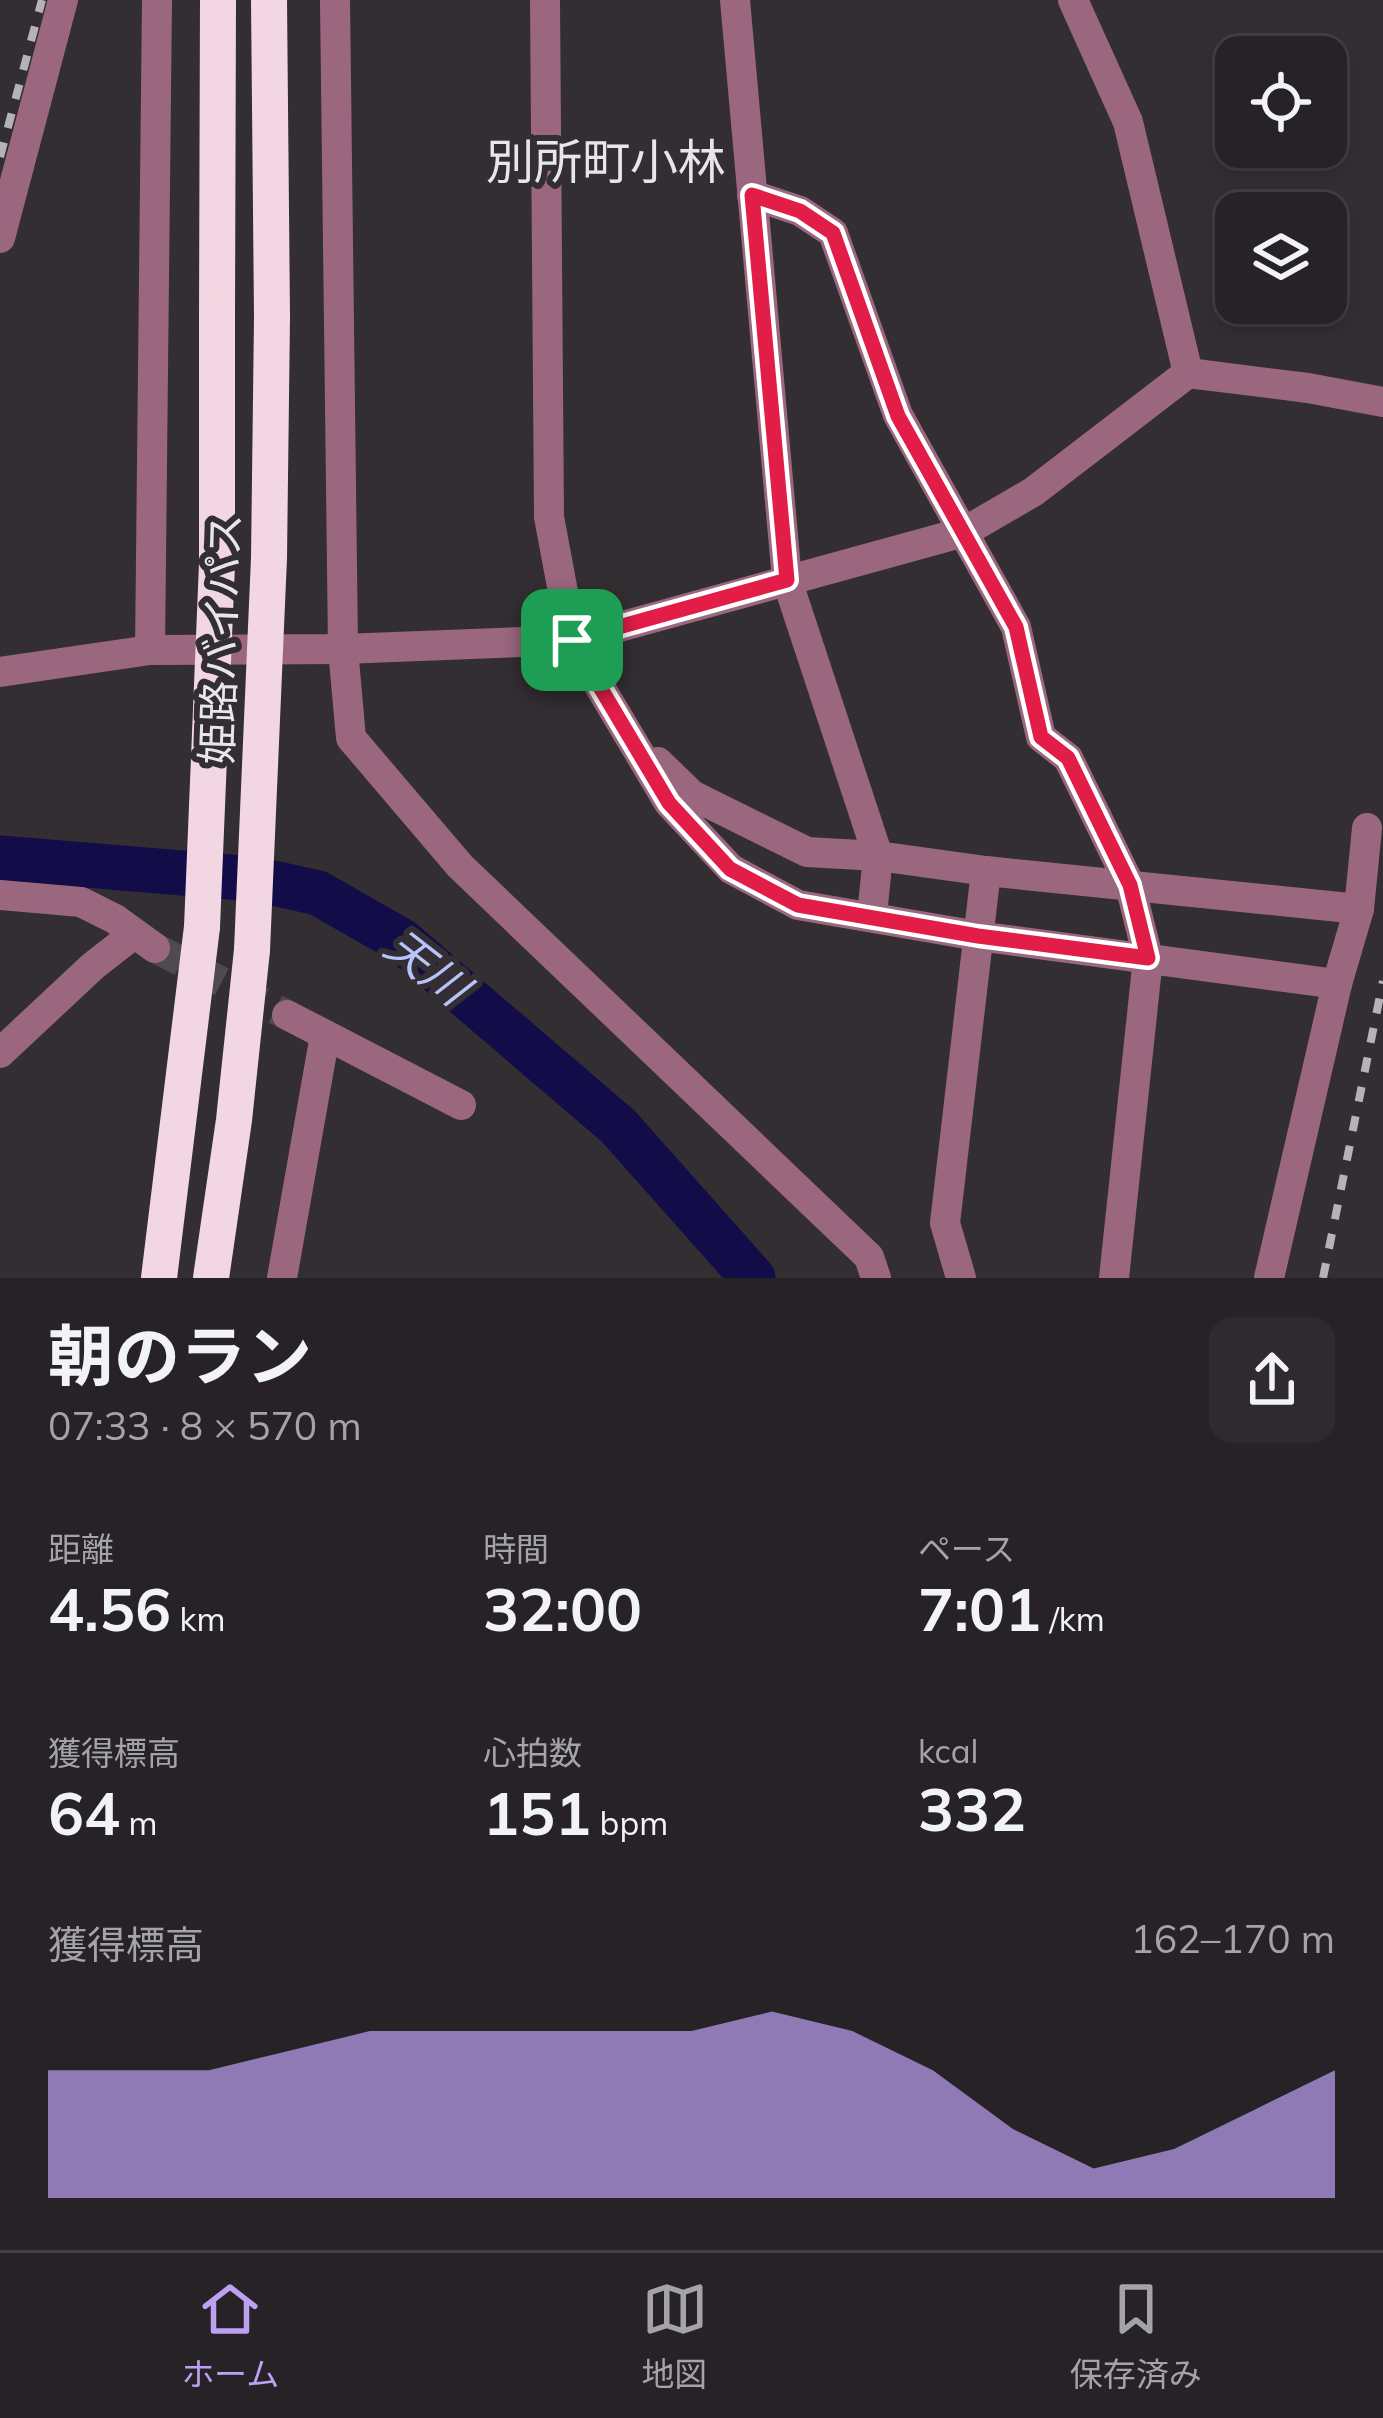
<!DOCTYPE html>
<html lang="ja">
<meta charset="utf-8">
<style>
body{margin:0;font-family:Mulish,"Noto Sans JP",sans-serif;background:#2e2a2e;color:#f1f3f6;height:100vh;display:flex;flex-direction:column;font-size:45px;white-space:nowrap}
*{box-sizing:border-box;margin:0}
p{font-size:39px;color:#a4a4a7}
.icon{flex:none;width:66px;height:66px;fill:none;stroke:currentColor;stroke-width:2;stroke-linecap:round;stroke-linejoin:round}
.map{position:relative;height:1278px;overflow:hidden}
.drawer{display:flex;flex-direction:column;background:#262226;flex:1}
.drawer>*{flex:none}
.buttons{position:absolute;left:1215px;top:36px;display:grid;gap:24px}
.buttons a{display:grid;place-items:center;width:132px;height:132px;border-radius:24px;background:#262226;box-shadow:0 6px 18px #0003,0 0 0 3px #423f43;font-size:60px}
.pin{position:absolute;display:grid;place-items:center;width:102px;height:102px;color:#fff;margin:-51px;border-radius:24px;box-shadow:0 6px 18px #0006}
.round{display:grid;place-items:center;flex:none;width:126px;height:126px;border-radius:24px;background:#2e2a2e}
.headline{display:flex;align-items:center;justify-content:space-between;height:204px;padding:0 48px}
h1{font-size:66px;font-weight:700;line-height:90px}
.metrics{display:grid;grid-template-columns:repeat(3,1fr);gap:18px;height:204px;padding:12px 48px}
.metrics div{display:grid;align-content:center}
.metrics b{font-size:60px;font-weight:700}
.metrics small{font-size:33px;font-weight:400}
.metrics p{font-size:33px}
.chart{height:336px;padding:24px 48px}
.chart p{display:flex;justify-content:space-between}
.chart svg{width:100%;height:216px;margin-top:12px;fill:#bca0f2;opacity:.7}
.menu{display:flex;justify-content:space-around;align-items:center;height:168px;border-top:3px solid #423f43;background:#262226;font-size:33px;color:#a4a4a7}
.menu a{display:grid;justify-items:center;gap:6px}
.menu .current{color:#bca0f2}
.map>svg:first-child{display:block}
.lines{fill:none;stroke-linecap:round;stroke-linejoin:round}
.river{stroke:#120c48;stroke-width:45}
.minor-tunnel{stroke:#4e4a4d;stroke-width:30;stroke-dasharray:30 15;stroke-linecap:butt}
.minor{stroke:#9b677f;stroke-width:30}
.highway{stroke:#f2d7e2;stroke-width:36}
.rail{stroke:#b6b3b6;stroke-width:8;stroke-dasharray:15 15;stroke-linecap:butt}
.highway-bridge{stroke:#f2d7e2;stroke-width:36}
.route-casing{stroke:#fff;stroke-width:24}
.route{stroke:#e11d48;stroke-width:15}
.labels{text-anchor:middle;stroke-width:12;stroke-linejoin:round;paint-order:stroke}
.street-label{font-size:42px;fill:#e9e6e9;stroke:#332e32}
.water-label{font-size:45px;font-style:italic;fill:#b8c2fb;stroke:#332e32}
.quarter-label{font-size:48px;fill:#e9e6e9;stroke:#332e32}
</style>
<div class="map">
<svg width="1383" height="1278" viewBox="0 0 1383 1278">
<rect width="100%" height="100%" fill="#332e32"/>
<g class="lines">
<path class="river" d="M0,858L255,879L318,893L402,941L618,1126L753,1278"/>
<path class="minor-tunnel" d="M155,948L287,1015"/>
<g class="minor">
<path d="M335,0L343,649L351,738L460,866L869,1257L876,1278"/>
<path d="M545,0L549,517L572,640L669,803L731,869L798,905L978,936L1337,984"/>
<path d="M735,0L787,580L878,856L872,915"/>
<path d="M1073,0L1128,122L1188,373"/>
<path d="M752,195L800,211L833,233L898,415L1016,627L1041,737L1068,758L1130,885L1148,958L1114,1278"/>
<path d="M0,238L63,0"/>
<path d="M150,650L157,0"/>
<path d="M0,672L150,650L343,649L572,640L964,532L1033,492L1188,373L1308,388L1383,402"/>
<path d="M658,762L692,795L807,852L878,856L986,871L1359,909"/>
<path d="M0,895L81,902L115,919L155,948"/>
<path d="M287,1015L461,1105"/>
<path d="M0,1053L93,966L134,934"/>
<path d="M282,1278L325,1035"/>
<path d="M961,1278L945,1223L986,871"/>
<path d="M1269,1278L1337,984L1359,909L1367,828"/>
</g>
<g class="highway">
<path d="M269,0L272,317"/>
<path d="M217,317L218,0"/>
<path d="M159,1278L202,927"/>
<path d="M211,1278L234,1120L252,950"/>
</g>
<g class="rail">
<path d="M0,157L42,0"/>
<path d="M1323,1278L1383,981"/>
</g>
<g class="highway-bridge">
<path d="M202,927L217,564V317"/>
<path d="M252,950L269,558L272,317"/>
</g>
</g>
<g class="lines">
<defs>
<path id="route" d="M752,195L800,211L833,233L898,416L1016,627L1041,737L1068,758L1130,885L1148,958L978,936L798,905L730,869L669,803L572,640L787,580Z"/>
</defs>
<use href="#route" class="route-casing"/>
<use href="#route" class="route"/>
</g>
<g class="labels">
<g class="street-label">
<text transform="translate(221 639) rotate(-88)" y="15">姫路バイパス</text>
</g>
<g class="water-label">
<text transform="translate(427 967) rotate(38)" y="16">天川</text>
</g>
<g class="quarter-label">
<text x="606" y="179">別所町小林</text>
</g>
</g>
</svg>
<div class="buttons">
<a><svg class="icon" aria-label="locate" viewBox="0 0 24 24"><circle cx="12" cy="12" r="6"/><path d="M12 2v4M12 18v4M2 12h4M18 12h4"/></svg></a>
<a><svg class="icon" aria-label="layers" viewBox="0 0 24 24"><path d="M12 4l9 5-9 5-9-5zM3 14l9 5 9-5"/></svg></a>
</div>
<div class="pin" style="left:572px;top:640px;background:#1e9e55"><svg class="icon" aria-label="arrive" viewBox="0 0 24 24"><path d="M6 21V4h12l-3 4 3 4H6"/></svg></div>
</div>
<section class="drawer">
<div class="headline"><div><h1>朝のラン</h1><p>07:33 · 8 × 570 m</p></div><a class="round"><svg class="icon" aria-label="share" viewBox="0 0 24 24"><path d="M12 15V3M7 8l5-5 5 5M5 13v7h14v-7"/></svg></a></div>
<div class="metrics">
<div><p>距離</p><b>4.56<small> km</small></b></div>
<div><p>時間</p><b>32:00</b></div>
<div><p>ペース</p><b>7:01<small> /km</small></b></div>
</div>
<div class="metrics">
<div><p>獲得標高</p><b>64<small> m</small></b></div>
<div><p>心拍数</p><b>151<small> bpm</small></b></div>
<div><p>kcal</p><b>332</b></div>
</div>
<div class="chart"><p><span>獲得標高</span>162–170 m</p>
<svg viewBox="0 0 160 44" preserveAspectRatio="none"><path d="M0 44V18L10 18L20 18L30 14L40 10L50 10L60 10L70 10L80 10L90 6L100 10L110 18L120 30L130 38L140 34L150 26L160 18V44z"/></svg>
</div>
</section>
<nav class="menu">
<a class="current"><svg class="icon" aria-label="home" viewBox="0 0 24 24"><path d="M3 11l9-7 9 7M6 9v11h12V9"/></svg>ホーム</a>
<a><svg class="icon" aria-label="map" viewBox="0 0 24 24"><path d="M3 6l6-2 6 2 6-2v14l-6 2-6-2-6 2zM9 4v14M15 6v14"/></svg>地図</a>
<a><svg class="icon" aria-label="saved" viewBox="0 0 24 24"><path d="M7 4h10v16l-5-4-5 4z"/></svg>保存済み</a>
</nav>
